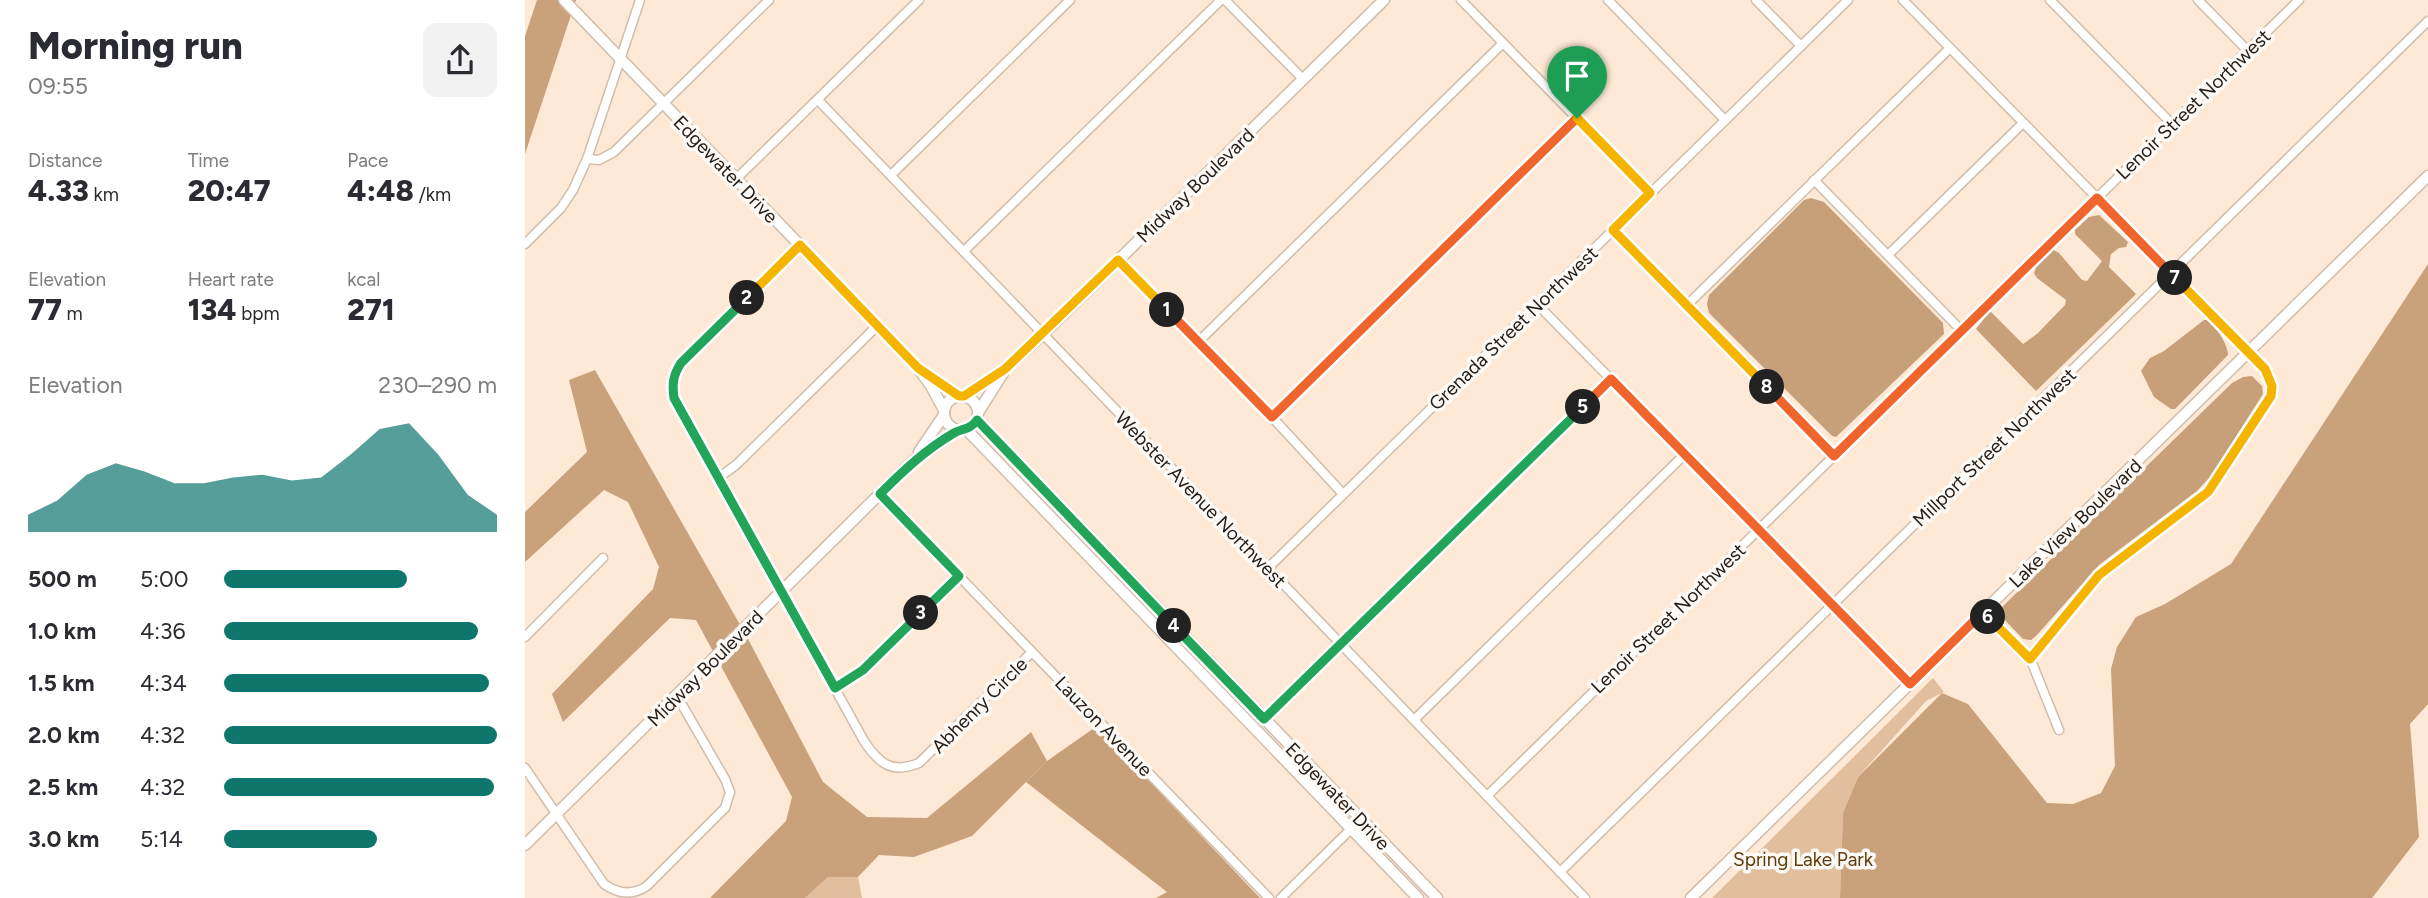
<!DOCTYPE html>
<meta charset="utf-8">
<style>
body{margin:0;font-family:Figtree,sans-serif;background:#f2f2f3;color:#2b2b33;height:100vh;display:flex;flex-direction:column;font-size:26px;white-space:nowrap}
*{box-sizing:border-box;margin:0}
p{font-size:23px;color:#7c7c81}
.icon{flex:none;width:38px;height:38px;fill:none;stroke:currentColor;stroke-width:2;stroke-linecap:round;stroke-linejoin:round}
.map{position:relative;flex:1;overflow:hidden}
.side{display:flex;flex-direction:column;background:#fff;width:525px}
.side>*{flex:none}
.pin{position:absolute;display:grid;place-items:center;width:60px;height:60px;color:#fff;margin:-72px -30px;border-radius:50% 50% 50% 0;rotate:-45deg;box-shadow:0 0 7px #0007}
.pin .icon{rotate:45deg}
.km{position:absolute;width:35px;height:35px;margin:-18px;border-radius:50%;background:#222;color:#fff;font-size:19px;line-height:35px;text-align:center}
.round{display:grid;place-items:center;flex:none;width:74px;height:74px;border-radius:14px;background:#f2f2f3}
.summary{display:flex;align-items:center;justify-content:space-between;height:119px;padding:0 28px}
h1{font-size:38px;font-weight:800;line-height:52px}
.metrics{display:grid;grid-template-columns:repeat(3,1fr);gap:10px;height:119px;padding:7px 28px}
.metrics div{display:grid;align-content:center}
.metrics b{font-size:30px;font-weight:800}
.metrics small{font-size:19px;font-weight:400}
.metrics p{font-size:19px}
.chart{height:196px;padding:14px 28px}
.chart p{display:flex;justify-content:space-between}
.chart svg{width:100%;height:126px;margin-top:7px;fill:#0f766e;opacity:.7}
ul{padding:0 28px;list-style:none;font-size:23px}
li{display:grid;grid-template-columns:112px 84px 1fr;align-items:center;height:52px}
li i{height:18px;border-radius:9px;background:#0f766e}
main{display:flex;flex:1;min-height:0}
.map>svg:first-child{display:block}
.green{fill:#e1be9d}
.forest{fill:#c79f78}
.water{fill:#c9a17a}
.lines{fill:none;stroke-linecap:round;stroke-linejoin:round}
.minor-casing{stroke:#d1bdaa;stroke-width:11}
.tertiary-casing{stroke:#d1bdaa;stroke-width:13}
.minor{stroke:#fff;stroke-width:8}
.tertiary{stroke:#fff;stroke-width:10}
.split-1-casing{stroke:#fff;stroke-width:14}
.split-2-casing{stroke:#fff;stroke-width:14}
.split-3-casing{stroke:#fff;stroke-width:14}
.split-4-casing{stroke:#fff;stroke-width:14}
.split-5-casing{stroke:#fff;stroke-width:14}
.split-6-casing{stroke:#fff;stroke-width:14}
.split-7-casing{stroke:#fff;stroke-width:14}
.split-8-casing{stroke:#fff;stroke-width:14}
.split-9-casing{stroke:#fff;stroke-width:14}
.split-1{stroke:#f0652b;stroke-width:9}
.split-2{stroke:#f5b400;stroke-width:9}
.split-3{stroke:#22a559;stroke-width:9}
.split-4{stroke:#22a559;stroke-width:9}
.split-5{stroke:#22a559;stroke-width:9}
.split-6{stroke:#f0652b;stroke-width:9}
.split-7{stroke:#f5b400;stroke-width:9}
.split-8{stroke:#f0652b;stroke-width:9}
.split-9{stroke:#f5b400;stroke-width:9}
.labels{text-anchor:middle;stroke-width:7;stroke-linejoin:round;paint-order:stroke}
.street-label{font-size:19px;fill:#241c15;stroke:#fdf9f5}
.park-label{font-size:19px;fill:#623b0a;stroke:#fdf9f5}
</style>
<main>
<section class="side">
<div class="summary"><div><h1>Morning run</h1><p>09:55</p></div><a class="round"><svg class="icon" aria-label="share" viewBox="0 0 24 24"><path d="M12 15V3M7 8l5-5 5 5M5 13v7h14v-7"/></svg></a></div>
<div class="metrics">
<div><p>Distance</p><b>4.33<small> km</small></b></div>
<div><p>Time</p><b>20:47</b></div>
<div><p>Pace</p><b>4:48<small> /km</small></b></div>
</div>
<div class="metrics">
<div><p>Elevation</p><b>77<small> m</small></b></div>
<div><p>Heart rate</p><b>134<small> bpm</small></b></div>
<div><p>kcal</p><b>271</b></div>
</div>
<div class="chart"><p><span>Elevation</span>230–290 m</p>
<svg viewBox="0 0 160 44" preserveAspectRatio="none"><path d="M0 44V38L10 33L20 24L30 20L40 23L50 27L60 27L70 25L80 24L90 26L100 25L110 17L120 8L130 6L140 17L150 31L160 38V44z"/></svg>
</div>
<ul>
<li><b>500 m</b>5:00<i style="width:67%"></i></li>
<li><b>1.0 km</b>4:36<i style="width:93%"></i></li>
<li><b>1.5 km</b>4:34<i style="width:97%"></i></li>
<li><b>2.0 km</b>4:32<i style="width:100%"></i></li>
<li><b>2.5 km</b>4:32<i style="width:99%"></i></li>
<li><b>3.0 km</b>5:14<i style="width:56%"></i></li>
</ul>
</section>
<div class="map">
<svg width="1903" height="898" viewBox="0 0 1903 898">
<rect width="100%" height="100%" fill="#fde9d5"/>
<g class="green">
<path d="M1408,678L1419,692L1401,701L1333,777L1318,813L1315,898H1187Z"/>
<path d="M303,877H333L337,898H280Z"/>
</g>
<g class="forest">
<path d="M1286,198L1299,202L1418,323L1419,334L1311,437L1307,436L1184,313L1182,304L1184,295L1279,200Z"/>
<path d="M1574,215L1603,242L1601,247L1594,248L1586,254L1584,267L1611,294L1511,391L1451,329L1465,311L1498,344L1513,333L1540,305L1541,300L1512,278L1509,273L1513,262L1527,249L1534,253L1557,280L1562,281L1577,261L1550,234V230L1564,217Z"/>
<path d="M1679,320H1682C1691,327 1703,344 1703,355L1650,409H1646L1629,397L1616,371L1625,358L1639,351Z"/>
<path d="M1727,376L1737,386L1738,394L1686,476L1672,491L1574,565L1512,635L1506,640L1498,639L1476,616L1475,611L1479,605L1707,383L1718,377Z"/>
<path d="M572,726L735,898H631L642,892L501,782L522,761Z"/>
</g>
<g class="water">
<path d="M12,0H51L0,154V36Z"/>
<path d="M1903,264V704L1885,724L1894,837L1847,898H1315L1318,813L1333,777L1417,693L1443,704L1522,803L1548,804L1576,793L1590,766L1586,669L1592,647L1611,617L1640,604L1706,564Z"/>
<path d="M70,370L222,637L298,782L342,817L402,818L506,732L522,761L447,836L389,857L354,855L333,877H303L280,898H185L261,821L267,797L171,620L145,618L38,722L27,694L128,589L134,567L103,502L79,490L0,562V512L62,452L44,380Z"/>
</g>
<g class="lines">
<defs>
<g id="minor">
<path d="M700,0L778,79"/>
<path d="M936,0L1125,193"/>
<path d="M1083,0L1200,120"/>
<path d="M1231,0L1276,46"/>
<path d="M1378,0L1740,369L1747,386L1746,396L1683,492L1574,575L1505,658"/>
<path d="M1525,0L1647,124"/>
<path d="M1673,0L1723,51"/>
<path d="M293,100L1060,898"/>
<path d="M62,159L74,160L89,152L244,0"/>
<path d="M366,175L545,0"/>
<path d="M211,179L394,0"/>
<path d="M1289,180L1437,331"/>
<path d="M1088,230L1309,456"/>
<path d="M0,244L36,208L48,190L62,159L115,0"/>
<path d="M275,245L156,363C148,375 147,384 149,398L339,741C354,764 367,774 394,763L507,652"/>
<path d="M439,251L696,0"/>
<path d="M1363,255L1498,123"/>
<path d="M593,260L747,417L818,494"/>
<path d="M1012,304L1385,684"/>
<path d="M1161,306L1425,48"/>
<path d="M673,342L978,43"/>
<path d="M747,417L1052,118"/>
<path d="M193,478L211,465L352,326"/>
<path d="M355,494L744,898"/>
<path d="M743,568L1323,0"/>
<path d="M1458,612L1505,658L1534,730"/>
<path d="M0,637L78,558"/>
<path d="M310,688L338,670L434,576"/>
<path d="M739,719L1086,379"/>
<path d="M889,720L1160,454"/>
<path d="M0,768L79,884C93,894 107,896 122,886L200,808L205,792L200,779L152,696"/>
<path d="M962,796L1774,0"/>
<path d="M1035,872L1903,21"/>
<path d="M756,898L826,829"/>
</g>
<g id="tertiary">
<path d="M39,0L393,368L406,386L419,410"/>
<path d="M399,372L434,396"/>
<circle cx="436" cy="413" r="17"/>
<path d="M439,396L480,369L518,334L859,0"/>
<path d="M454,411L478,373"/>
<path d="M452,420L912,898"/>
<path d="M442,430L893,898"/>
<path d="M394,452L419,415"/>
<path d="M0,845L388,461L433,430"/>
<path d="M1166,898L1903,176"/>
</g>
</defs>
<use href="#minor" class="minor-casing"/>
<use href="#tertiary" class="tertiary-casing"/>
<use href="#minor" class="minor"/>
<use href="#tertiary" class="tertiary"/>
</g>
<g class="lines">
<defs>
<path id="split-1" d="M642,310L747,417L1052,118"/>
<path id="split-2" d="M222,298L275,245L393,368L434,396H439L480,369L593,260L642,310"/>
<path id="split-3" d="M222,298L156,363C148,375 147,384 149,398L310,688L338,670L396,613"/>
<path id="split-4" d="M396,613L434,576L355,494C378,471 400,450 429,433C438,428 445,430 452,420L649,626"/>
<path id="split-5" d="M649,626L739,719L1058,407"/>
<path id="split-6" d="M1058,407L1086,379L1385,684L1458,612L1463,617"/>
<path id="split-7" d="M1463,617L1505,659L1574,575L1683,492L1746,396L1747,386L1740,369L1650,278"/>
<path id="split-8" d="M1242,387L1309,456L1572,198L1650,278"/>
<path id="split-9" d="M1052,118L1125,193L1088,230L1242,387"/>
</defs>
<use href="#split-1" class="split-1-casing"/>
<use href="#split-2" class="split-2-casing"/>
<use href="#split-3" class="split-3-casing"/>
<use href="#split-4" class="split-4-casing"/>
<use href="#split-5" class="split-5-casing"/>
<use href="#split-6" class="split-6-casing"/>
<use href="#split-7" class="split-7-casing"/>
<use href="#split-8" class="split-8-casing"/>
<use href="#split-9" class="split-9-casing"/>
<use href="#split-1" class="split-1"/>
<use href="#split-2" class="split-2"/>
<use href="#split-3" class="split-3"/>
<use href="#split-4" class="split-4"/>
<use href="#split-5" class="split-5"/>
<use href="#split-6" class="split-6"/>
<use href="#split-7" class="split-7"/>
<use href="#split-8" class="split-8"/>
<use href="#split-9" class="split-9"/>
</g>
<g class="labels">
<g class="street-label">
<text transform="translate(1668 104) rotate(-44)" y="7">Lenoir Street Northwest</text>
<text transform="translate(201 169) rotate(46)" y="7">Edgewater Drive</text>
<text transform="translate(670 185) rotate(-44)" y="7">Midway Boulevard</text>
<text transform="translate(988 328) rotate(-44)" y="7">Grenada Street Northwest</text>
<text transform="translate(1469 447) rotate(-44)" y="7">Millport Street Northwest</text>
<text transform="translate(676 499) rotate(46)" y="7">Webster Avenue Northwest</text>
<text transform="translate(1550 523) rotate(-44)" y="7">Lake View Boulevard</text>
<text transform="translate(1143 618) rotate(-44)" y="7">Lenoir Street Northwest</text>
<text transform="translate(180 668) rotate(-45)" y="7">Midway Boulevard</text>
<text transform="translate(454 705) rotate(-45)" y="7">Abhenry Circle</text>
<text transform="translate(579 726) rotate(46)" y="7">Lauzon Avenue</text>
<text transform="translate(813 796) rotate(46)" y="7">Edgewater Drive</text>
</g>
<g class="park-label">
<text x="1278" y="866">Spring Lake Park</text>
</g>
</g>
</svg>
<div class="pin" style="left:1052px;top:118px;background:#1e9e55"><svg class="icon" aria-label="arrive" viewBox="0 0 24 24"><path d="M6 21V4h12l-3 4 3 4H6"/></svg></div>
<b class="km" style="left:642px;top:310px">1</b>
<b class="km" style="left:222px;top:298px">2</b>
<b class="km" style="left:396px;top:613px">3</b>
<b class="km" style="left:649px;top:626px">4</b>
<b class="km" style="left:1058px;top:407px">5</b>
<b class="km" style="left:1463px;top:617px">6</b>
<b class="km" style="left:1650px;top:278px">7</b>
<b class="km" style="left:1242px;top:387px">8</b>
</div>
</main>
